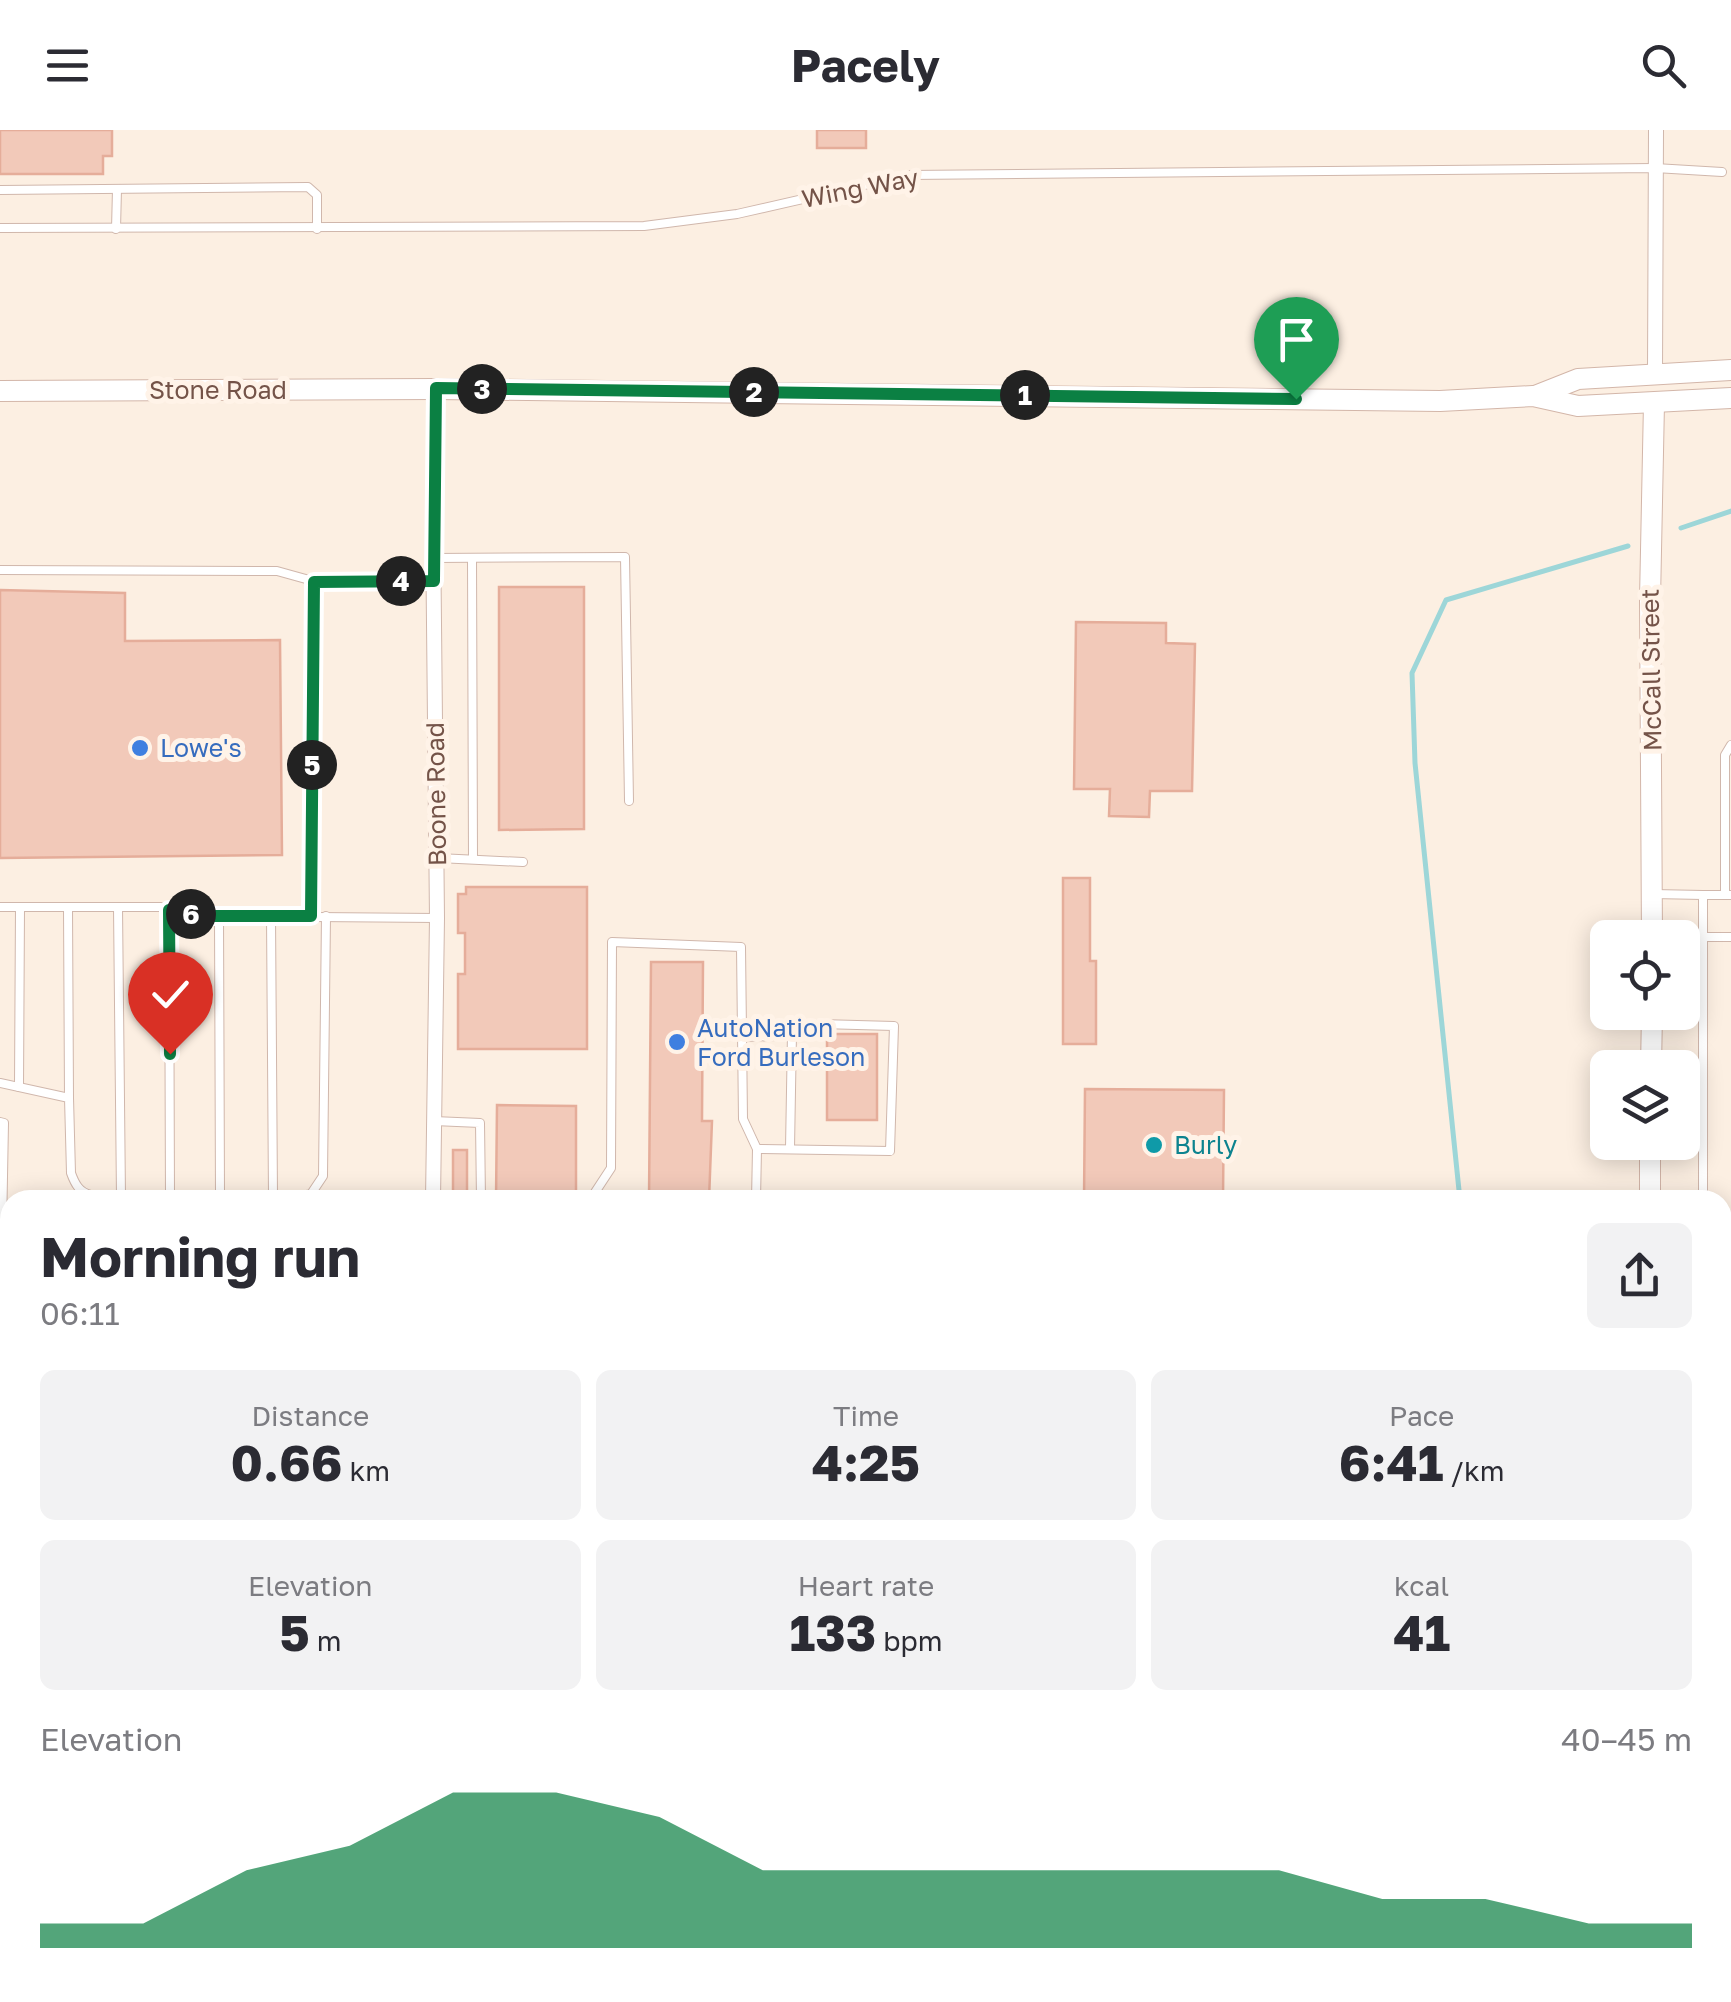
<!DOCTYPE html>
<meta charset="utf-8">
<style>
body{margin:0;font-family:"Golos Text",sans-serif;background:#f2f2f3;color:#2b2b33;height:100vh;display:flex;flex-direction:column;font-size:38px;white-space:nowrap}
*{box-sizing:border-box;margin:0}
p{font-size:32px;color:#7c7c81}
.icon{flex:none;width:55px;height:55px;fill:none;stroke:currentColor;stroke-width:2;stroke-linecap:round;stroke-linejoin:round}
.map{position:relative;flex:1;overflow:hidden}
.details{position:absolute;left:0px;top:1060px;width:1732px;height:812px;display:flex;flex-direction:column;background:#fff;border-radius:30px 30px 0 0;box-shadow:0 5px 25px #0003}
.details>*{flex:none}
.fabs{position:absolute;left:1590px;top:790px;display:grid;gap:20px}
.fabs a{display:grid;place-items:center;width:110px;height:110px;border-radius:15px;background:#fff;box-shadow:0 5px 25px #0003;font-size:50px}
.pin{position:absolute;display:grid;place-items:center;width:85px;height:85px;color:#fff;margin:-102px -42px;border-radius:50% 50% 50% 0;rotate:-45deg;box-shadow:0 0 10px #0007}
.pin .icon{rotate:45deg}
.km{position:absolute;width:50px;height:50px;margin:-25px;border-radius:50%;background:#222;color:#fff;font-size:28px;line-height:50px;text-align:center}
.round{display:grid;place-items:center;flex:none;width:105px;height:105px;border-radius:15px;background:#f2f2f3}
.overview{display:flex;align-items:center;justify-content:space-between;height:170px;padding:0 40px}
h1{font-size:55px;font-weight:700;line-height:75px}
.figures{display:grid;grid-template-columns:repeat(3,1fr);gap:15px;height:170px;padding:10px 40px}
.figures div{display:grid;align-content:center;border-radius:15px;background:#f2f2f3;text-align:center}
.figures b{font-size:50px;font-weight:700}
.figures small{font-size:28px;font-weight:400}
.figures p{font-size:28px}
.chart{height:280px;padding:20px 40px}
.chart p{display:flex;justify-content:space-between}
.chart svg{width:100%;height:180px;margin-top:10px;fill:#0b8043;opacity:.7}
header{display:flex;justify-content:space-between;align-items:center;height:130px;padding:0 40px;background:#fff;font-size:45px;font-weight:700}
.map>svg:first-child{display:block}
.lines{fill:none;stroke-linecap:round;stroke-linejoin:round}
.stream{stroke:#9dd6d8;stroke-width:5}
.building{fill:#f2c9b9;stroke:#e5ad9a;stroke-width:2.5}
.lane-casing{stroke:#d0b7ac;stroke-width:10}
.street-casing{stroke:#d0b7ac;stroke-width:16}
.secondary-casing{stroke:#d3b6a9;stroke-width:22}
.highway-casing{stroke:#d8cfcc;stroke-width:28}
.lane{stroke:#fff;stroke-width:8}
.street{stroke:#fff;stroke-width:14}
.secondary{stroke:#fff;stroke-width:20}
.highway{stroke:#f8a598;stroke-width:25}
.route-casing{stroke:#fff;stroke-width:20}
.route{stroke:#0b8043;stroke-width:12}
.shop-dot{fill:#3f7fe0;stroke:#fff3e8;stroke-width:4}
.culture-dot{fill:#0f9aa8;stroke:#fff3e8;stroke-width:4}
.labels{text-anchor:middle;stroke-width:10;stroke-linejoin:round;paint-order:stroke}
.street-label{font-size:25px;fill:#745348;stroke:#fff3e8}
.shop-label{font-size:25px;fill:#366cbe;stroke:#fff3e8;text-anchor:start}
.culture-label{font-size:25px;fill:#0d838f;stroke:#fff3e8;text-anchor:start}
</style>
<header><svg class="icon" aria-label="menu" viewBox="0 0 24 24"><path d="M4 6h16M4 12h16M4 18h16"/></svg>Pacely<svg class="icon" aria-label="search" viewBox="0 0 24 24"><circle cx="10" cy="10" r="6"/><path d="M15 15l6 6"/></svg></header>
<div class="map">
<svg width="1731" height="1872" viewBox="0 0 1731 1872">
<rect width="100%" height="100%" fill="#fcefe2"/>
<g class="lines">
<g class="stream">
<path d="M1681,398L1731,381"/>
<path d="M1460,1070L1415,633L1412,543L1446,470L1628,416"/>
<path d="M1339,1872V1862"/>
</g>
</g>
<g class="building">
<path d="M0,0H112V26H103V44H0Z"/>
<rect x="817" y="0" width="49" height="18"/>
<path d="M499,457H584V699L499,700Z"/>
<path d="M0,460L125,463V511L280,510L282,725L0,728Z"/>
<path d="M1076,492L1166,493V513L1195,514L1192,661H1150L1149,687L1109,686L1110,659H1074Z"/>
<path d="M1063,748H1090V831H1096V914H1063Z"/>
<path d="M466,757H587V919H458V844H465V803H458V764H466Z"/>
<path d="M651,832H703L702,991H712L709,1070H649Z"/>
<rect x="827" y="904" width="50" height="86"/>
<path d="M1085,959L1224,960L1223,1070H1084Z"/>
<path d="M497,975L576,976V1070H496Z"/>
<rect x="453" y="1020" width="14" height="50"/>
</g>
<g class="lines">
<defs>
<g id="lane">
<path d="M0,60L308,57L317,65V99"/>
<path d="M0,98L644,96L737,84L908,45L1655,38L1722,42"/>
<path d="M116,99L117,59"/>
<path d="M434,428L625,427L629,671"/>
<path d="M472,428L473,729"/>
<path d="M0,440L277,441L313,451"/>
<path d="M438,728L523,732"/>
<path d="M1653,764L1703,765V1070"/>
<path d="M1703,765H1731"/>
<path d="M1725,765V625L1731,615"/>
<path d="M0,777H160L201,786L437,788"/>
<path d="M68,777L69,968"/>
<path d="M118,777L121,1068"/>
<path d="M169,779L170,1068"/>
<path d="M219,786L220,1067"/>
<path d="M271,786L273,1067"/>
<path d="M311,786L313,451H434"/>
<path d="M1703,807H1731"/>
<path d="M742,907L776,906L820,894L894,896L890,1021L757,1019"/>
<path d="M0,953L69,968L71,1043C75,1054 79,1062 91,1065C115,1072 288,1071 311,1064L323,1046L326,786"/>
<path d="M19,957L20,778"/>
<path d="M434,991L480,993L481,1070"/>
<path d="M0,992L4,993L0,1208"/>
<path d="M790,1018L792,903"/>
<path d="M590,1070L611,1038L612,812L741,817L743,989L757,1019L756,1070"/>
<path d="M1722,1120H1731"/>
<path d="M1722,1270H1731"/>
<path d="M0,1696L10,1734"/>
<path d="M0,1756L10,1753"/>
<path d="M166,1862V1867L258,1866"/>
<path d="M1413,1862V1872"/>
<path d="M40,1872L42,1862"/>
<path d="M405,1872V1862"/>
<path d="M1639,1872V1862"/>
</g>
<g id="street">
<path d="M1655,242L1656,0"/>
<path d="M433,1070L437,788L433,395L436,259"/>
<path d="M688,1872V1862"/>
</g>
<g id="secondary">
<path d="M0,261L436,259L1440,271L1533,266L1578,276L1731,268"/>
<path d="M1535,266L1578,249L1731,240"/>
<path d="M1652,808L1650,470L1654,273"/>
<path d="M1651,938L1652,882"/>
<path d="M1650,1070V1012"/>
<path d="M0,1254L10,1256"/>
<path d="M1722,1359H1731"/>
<path d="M1722,1557H1731"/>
<path d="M0,1684L10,1681"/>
</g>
<g id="highway">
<path d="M1722,1427H1731"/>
<path d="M0,1445H10"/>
<path d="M1722,1453L1731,1454"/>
<path d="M1722,1488H1731"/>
<path d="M0,1493H10"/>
<path d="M1722,1521H1731"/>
<path d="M0,1664L10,1658"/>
</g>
</defs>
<use href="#lane" class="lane-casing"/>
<use href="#street" class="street-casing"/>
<use href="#secondary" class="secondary-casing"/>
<use href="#highway" class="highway-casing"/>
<use href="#lane" class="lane"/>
<use href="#street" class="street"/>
<use href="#secondary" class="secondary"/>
<use href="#highway" class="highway"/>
</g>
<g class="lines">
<defs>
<path id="route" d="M170,924L169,780L202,786H311L314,452L434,451L436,258L1296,269"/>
</defs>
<use href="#route" class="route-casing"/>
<use href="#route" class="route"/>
</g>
<g class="shop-dot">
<circle cx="140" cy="618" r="10"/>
<circle cx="677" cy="912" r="10"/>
</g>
<circle class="culture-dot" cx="1154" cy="1015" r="10"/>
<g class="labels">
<g class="street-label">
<text transform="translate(860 58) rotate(-11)" y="9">Wing Way</text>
<text x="218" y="269">Stone Road</text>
<text transform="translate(1651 540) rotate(-91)" y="9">McCall Street</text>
<text transform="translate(436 664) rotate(-91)" y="9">Boone Road</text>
</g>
<g class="shop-label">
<text x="160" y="627">Lowe's</text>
<text x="697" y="907">AutoNation<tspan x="697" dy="29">Ford Burleson</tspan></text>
</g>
<g class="culture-label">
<text x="1174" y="1024">Burly</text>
</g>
</g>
</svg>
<div class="fabs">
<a><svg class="icon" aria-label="locate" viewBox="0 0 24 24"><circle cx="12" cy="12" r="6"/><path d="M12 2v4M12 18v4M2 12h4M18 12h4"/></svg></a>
<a><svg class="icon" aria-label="layers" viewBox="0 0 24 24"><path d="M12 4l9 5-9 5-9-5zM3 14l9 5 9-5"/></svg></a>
</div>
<div class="pin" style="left:1296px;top:269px;background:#1e9e55"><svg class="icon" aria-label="arrive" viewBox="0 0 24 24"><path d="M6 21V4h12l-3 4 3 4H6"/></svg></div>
<div class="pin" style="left:170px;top:924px;background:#d93025"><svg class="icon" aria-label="check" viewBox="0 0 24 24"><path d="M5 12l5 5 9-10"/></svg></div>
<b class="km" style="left:1025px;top:265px">1</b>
<b class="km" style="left:754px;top:262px">2</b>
<b class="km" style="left:482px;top:259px">3</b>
<b class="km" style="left:401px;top:451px">4</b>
<b class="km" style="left:312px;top:635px">5</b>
<b class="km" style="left:191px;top:784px">6</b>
<section class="details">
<div class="overview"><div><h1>Morning run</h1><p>06:11</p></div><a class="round"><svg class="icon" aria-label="share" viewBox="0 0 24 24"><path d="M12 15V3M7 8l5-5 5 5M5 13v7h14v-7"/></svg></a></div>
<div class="figures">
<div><p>Distance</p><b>0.66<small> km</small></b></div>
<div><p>Time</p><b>4:25</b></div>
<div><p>Pace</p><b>6:41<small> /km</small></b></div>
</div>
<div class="figures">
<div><p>Elevation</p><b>5<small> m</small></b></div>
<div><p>Heart rate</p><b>133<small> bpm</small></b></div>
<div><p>kcal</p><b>41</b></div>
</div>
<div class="chart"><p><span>Elevation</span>40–45 m</p>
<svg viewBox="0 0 160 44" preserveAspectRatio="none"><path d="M0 44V38L10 38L20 25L30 19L40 6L50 6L60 12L70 25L80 25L90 25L100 25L110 25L120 25L130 32L140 32L150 38L160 38V44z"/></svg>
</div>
</section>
</div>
